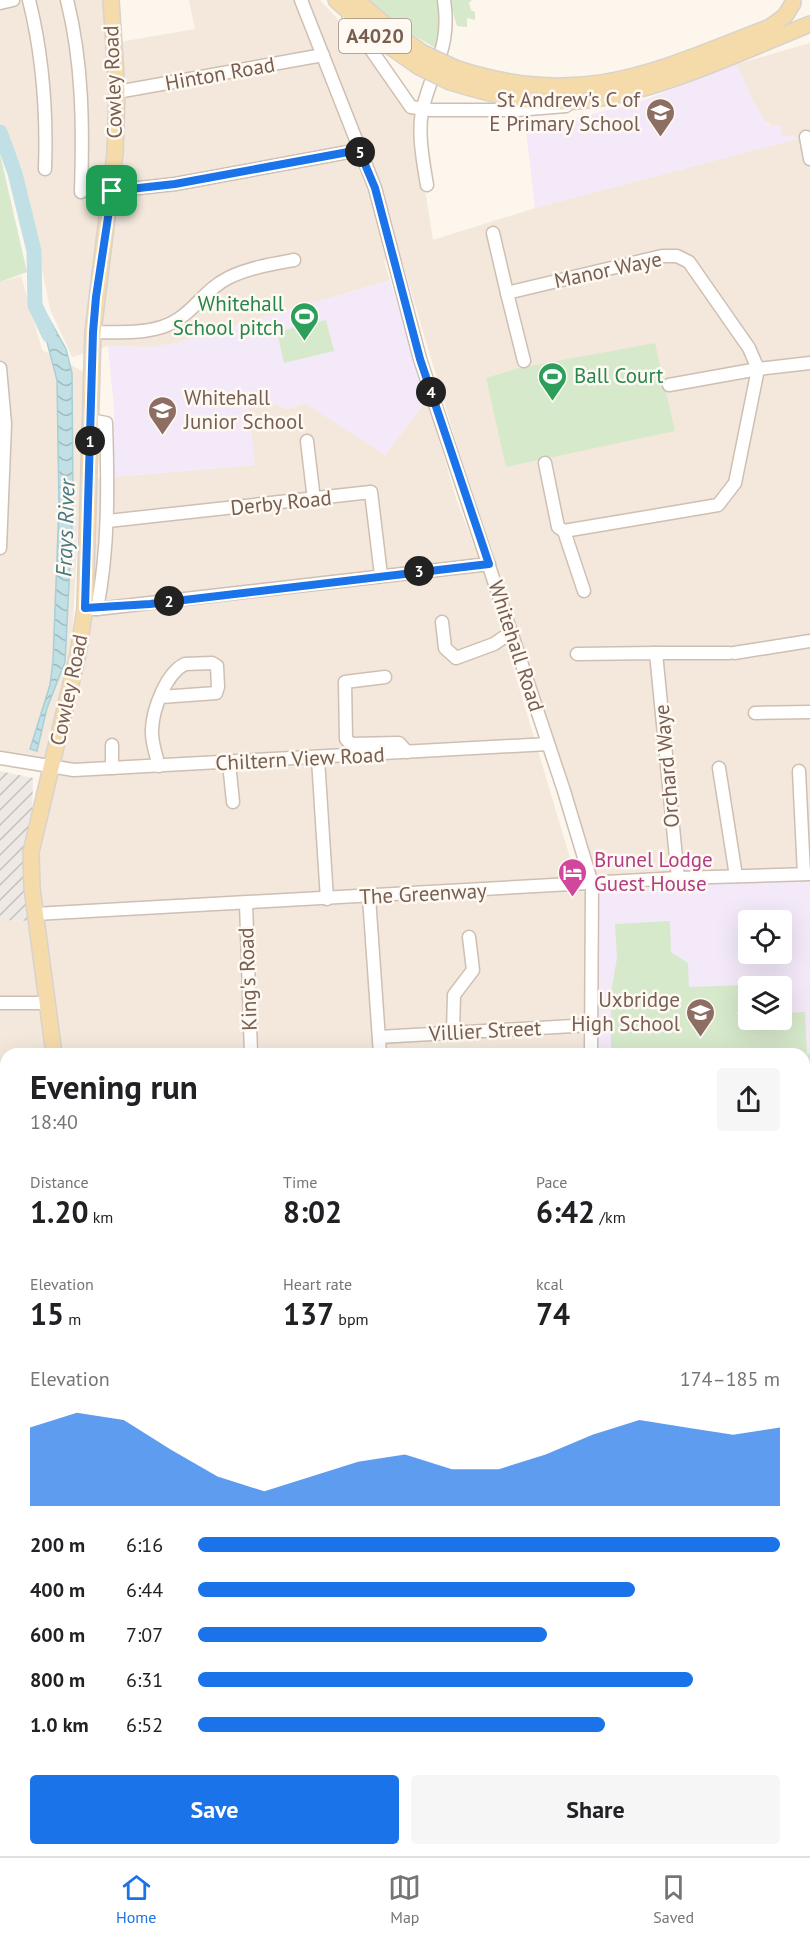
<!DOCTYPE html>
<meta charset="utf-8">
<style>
body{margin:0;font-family:"PT Sans",sans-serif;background:#f6f6f6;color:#202124;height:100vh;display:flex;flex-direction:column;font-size:22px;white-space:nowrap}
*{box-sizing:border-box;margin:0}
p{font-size:20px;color:#757577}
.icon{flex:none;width:33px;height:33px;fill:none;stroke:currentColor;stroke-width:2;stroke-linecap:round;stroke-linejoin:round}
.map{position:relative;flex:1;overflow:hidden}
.drawer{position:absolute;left:0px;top:1048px;width:810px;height:808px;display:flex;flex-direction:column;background:#fff;border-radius:18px 18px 0 0;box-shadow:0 6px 24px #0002}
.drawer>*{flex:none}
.fabs{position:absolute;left:738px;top:910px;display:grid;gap:12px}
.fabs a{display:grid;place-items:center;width:54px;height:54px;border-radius:6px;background:#fff;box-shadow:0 6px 24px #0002;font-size:30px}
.pin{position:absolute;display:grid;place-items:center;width:51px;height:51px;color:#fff;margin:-26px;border-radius:12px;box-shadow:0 3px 9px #0006}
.km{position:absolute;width:30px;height:30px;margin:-15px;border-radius:50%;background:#222;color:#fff;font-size:16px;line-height:30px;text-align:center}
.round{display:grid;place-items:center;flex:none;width:63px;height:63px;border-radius:6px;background:#f6f6f6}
.head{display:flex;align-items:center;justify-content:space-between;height:102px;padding:0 30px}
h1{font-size:33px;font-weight:800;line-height:45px}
.metrics{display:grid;grid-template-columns:repeat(3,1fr);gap:9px;height:102px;padding:6px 30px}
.metrics div{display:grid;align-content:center}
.metrics b{font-size:30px;font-weight:800}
.metrics small{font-size:16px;font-weight:400}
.metrics p{font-size:16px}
.chart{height:168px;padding:12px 30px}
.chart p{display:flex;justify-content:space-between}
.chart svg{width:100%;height:108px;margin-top:6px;fill:#1a73e8;opacity:.7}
.button{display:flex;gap:12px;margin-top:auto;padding:12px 30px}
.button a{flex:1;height:69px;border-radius:6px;background:#1a73e8;color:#fff;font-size:24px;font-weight:800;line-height:69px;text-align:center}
.button a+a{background:#f6f6f6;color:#202124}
ul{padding:0 30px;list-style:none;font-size:20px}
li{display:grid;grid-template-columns:96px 72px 1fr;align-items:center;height:45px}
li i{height:15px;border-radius:8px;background:#1a73e8}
.tabs{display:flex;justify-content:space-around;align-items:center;height:84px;border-top:2px solid #e0e0e0;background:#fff;font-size:16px;color:#757577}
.tabs a{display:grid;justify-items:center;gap:3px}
.tabs .active{color:#1a73e8}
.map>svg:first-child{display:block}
.residential{fill:#f3e8db}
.commercial{fill:#fbe9e1}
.industrial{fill:url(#industrial-furrows)}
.education{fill:#f3e9f9;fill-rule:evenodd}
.grass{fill:url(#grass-tufts)}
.park{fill:#d7e9cb}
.water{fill:url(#water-waves);stroke:#a8cfd6;stroke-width:1.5}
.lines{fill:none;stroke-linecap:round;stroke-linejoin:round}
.river{stroke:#c1e0e5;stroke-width:15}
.minor-casing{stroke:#cebfb2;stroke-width:15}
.major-casing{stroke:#d9d2ce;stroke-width:18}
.minor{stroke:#fff;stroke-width:12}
.major{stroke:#f5daaa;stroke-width:15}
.major-bridge-casing{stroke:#d9d2ce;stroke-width:18;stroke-linecap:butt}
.major-bridge{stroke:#f5daaa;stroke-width:15}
.route-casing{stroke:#fff;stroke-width:12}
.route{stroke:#1a73e8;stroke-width:8}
.labels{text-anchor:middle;stroke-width:5;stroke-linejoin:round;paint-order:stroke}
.shield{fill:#fefaf3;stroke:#a08d81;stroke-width:1.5}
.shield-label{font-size:20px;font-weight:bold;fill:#775e50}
.street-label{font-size:21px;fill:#775e50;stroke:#fefaf3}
.education-label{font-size:21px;fill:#785e54;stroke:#fefaf3;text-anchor:end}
.leisure-label{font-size:21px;fill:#27864d;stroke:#fefaf3;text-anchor:end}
.hotel-label{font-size:21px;fill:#b23c85;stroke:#fefaf3;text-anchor:start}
.water-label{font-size:22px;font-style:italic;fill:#477781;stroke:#fefaf3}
</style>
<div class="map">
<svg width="810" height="1856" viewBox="0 0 810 1856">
<defs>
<pattern id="industrial-furrows" width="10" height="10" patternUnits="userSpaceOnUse" patternTransform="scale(1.5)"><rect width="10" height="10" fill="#eee9e4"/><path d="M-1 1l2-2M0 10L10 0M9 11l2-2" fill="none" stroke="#c6c0bb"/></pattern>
<pattern id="grass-tufts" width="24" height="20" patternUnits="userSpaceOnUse" patternTransform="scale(1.5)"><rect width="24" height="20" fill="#d7e9cb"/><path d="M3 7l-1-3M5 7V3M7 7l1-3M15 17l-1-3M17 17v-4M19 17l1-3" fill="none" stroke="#b3c0a7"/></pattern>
<pattern id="water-waves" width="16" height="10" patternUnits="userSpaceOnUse" patternTransform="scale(1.5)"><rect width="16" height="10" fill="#c1e0e5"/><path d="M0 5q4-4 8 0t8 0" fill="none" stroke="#a2b9bc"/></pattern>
</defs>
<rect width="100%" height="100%" fill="#fcf6ec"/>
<g class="residential">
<path d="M0,0H103L108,44L195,29L189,0H320L362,46L418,121L421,164L433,240L535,208L796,139L783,136L765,121L751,98L737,64L810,43V874L592,884V1054H6V1113H0V920L37,921V915L591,884L528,683L399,251L384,261L390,280L177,343L152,347L108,346L72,357L50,309L22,169L0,122Z"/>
<path d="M21,276L42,350L86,373L71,660L49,766L0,758V282Z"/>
<path d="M247,392L287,409L305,403L385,455L427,400L457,501L487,580L576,878L39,911L33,852L83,653L91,479L254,465Z"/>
<path d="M0,1222L6,1223V1456L0,1455Z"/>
<path d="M0,1625H6V1851H77V1856H0Z"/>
<path d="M78,1851H702L704,1856H79Z"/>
</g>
<g class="commercial">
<path d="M132,1049V1054H55L54,1052Z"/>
<path d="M0,1113H6V1223L0,1222Z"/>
</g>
<path class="industrial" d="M0,771L33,778L31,852L35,921L0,920Z"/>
<g class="education">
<path d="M737,64L751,98L765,121L768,125L781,126L783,136L794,135L797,139L535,208L525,121L572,119L637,103Z"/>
<path d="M390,280L427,400L385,455L305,403L287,409L247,392L255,465L113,477L114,408L108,346L152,347L177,343Z"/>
<path d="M810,874V1802L804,1803V1054H592V884ZM748,921H782V954H748ZM748,987H782V1020H748Z"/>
</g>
<path class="grass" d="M810,1813V1856H704L702,1851H804V1814Z"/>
<g class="park">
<path d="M368,0H437L441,32L437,49L400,27Z"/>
<path d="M449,0H472L469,3L471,10L475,12V20L467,18V27L457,26Z"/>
<path d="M0,154L27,272L0,282Z"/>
<path d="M326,320L334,351L284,363L277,332Z"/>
<path d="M655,343L675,431L506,467L486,378L519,368Z"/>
<path d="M670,921L671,952L688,963L689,987L745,985L744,1003L736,1014H748V1020H782V1013L805,1012L807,1054H810V1203H804V1054H611V992L617,958L615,924Z"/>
</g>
<path class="water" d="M47,315L66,349L72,373L73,505L65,662L47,708L37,751L30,749L50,685L53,661L59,507L57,380L47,342L37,317Z"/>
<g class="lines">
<path class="river" d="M0,132L15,173L34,251L35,305L49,335"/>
<defs>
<g id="minor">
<path d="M29,0C43,56 47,112 45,169"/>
<path d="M67,0C83,64 83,127 81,192"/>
<path d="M301,0L375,188L420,359L564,791L592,884L591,1054"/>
<path d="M0,3L13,0"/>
<path d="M349,18L411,107L431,110H517L566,106"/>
<path d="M117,92L323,55"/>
<path d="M806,137L810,159"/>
<path d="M427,185C423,161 417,131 423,107C434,65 451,46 444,0"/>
<path d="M112,191L175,184L359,150"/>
<path d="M493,233L507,293L662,256H677L689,262L749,348L758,369L669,385"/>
<path d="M507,293L524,361"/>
<path d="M93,332C115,332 140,334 162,327C191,318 202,291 228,278C248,268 272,264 294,260"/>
<path d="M0,368L5,424L0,548"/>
<path d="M307,441L314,500"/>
<path d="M545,463L558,527L564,531L718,505L735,483L758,369L810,363"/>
<path d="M108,521L371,492L381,575"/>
<path d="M564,531L584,591"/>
<path d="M90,609H97C109,547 108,486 106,423L90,420"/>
<path d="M97,609L489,564"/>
<path d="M442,622L445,648L456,658L494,644L510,633"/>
<path d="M656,653H729"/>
<path d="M734,653L810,641"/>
<path d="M577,654L656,653L678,878"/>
<path d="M385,677L345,682L346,739L351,744L399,743L407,752"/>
<path d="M755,713L810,712"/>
<path d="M112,745V768"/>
<path d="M0,758L74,770L548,744"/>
<path d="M318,759L327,899"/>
<path d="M229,763L233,802"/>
<path d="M159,766C156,754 151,742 152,729C153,709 166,673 185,664L212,663L217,666L218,687L216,693L161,697"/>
<path d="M719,768L736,876"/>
<path d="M799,771L804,874"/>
<path d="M369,897L380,1054"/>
<path d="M246,903L251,1054"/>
<path d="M35,914L678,878L810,874"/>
<path d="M0,1003H47"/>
<path d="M453,1032L454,995L473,970L469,937"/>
<path d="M379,1037L591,1025"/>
<path d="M0,1077L6,1075"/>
<path d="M0,1272H6"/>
<path d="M0,1390H6"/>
<path d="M0,1576L6,1577"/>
<path d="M0,1695H6"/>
<path d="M503,1851V1856"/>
<path d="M558,1851L579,1856"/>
<path d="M597,1851L602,1856"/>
<path d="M370,1856V1851"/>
</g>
<g id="major">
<path d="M336,0L375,36L419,67"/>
<path d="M356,0L395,33L423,53"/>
<path d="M455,68C583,110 653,72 770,27L785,16L793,3"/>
<path d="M450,82C486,93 520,102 558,102C638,102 736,54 810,24"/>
<path d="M54,1054L32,888L31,852L78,654L85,608L93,332L115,153L117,92L111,0"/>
<path d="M77,1851V1856"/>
</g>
</defs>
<use href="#minor" class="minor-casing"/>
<use href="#major" class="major-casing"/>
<use href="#minor" class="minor"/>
<use href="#major" class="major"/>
<defs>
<g id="major-bridge">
<path d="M423,53L455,68"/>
<path d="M419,67L450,82"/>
</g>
</defs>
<use href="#major-bridge" class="major-bridge-casing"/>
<use href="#major-bridge" class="major-bridge"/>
</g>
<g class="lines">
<defs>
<path id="route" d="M359,150L375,188L420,359L489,564L150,604L85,608L93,332L96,297L112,191L175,184Z"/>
</defs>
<use href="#route" class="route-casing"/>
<use href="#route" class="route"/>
</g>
<defs>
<symbol id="school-pin" viewBox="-11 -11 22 30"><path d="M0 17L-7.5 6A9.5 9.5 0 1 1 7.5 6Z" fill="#8d6e63" stroke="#fefaf3"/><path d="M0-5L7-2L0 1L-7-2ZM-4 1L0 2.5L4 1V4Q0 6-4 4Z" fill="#fff"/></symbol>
<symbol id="stadium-pin" viewBox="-11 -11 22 30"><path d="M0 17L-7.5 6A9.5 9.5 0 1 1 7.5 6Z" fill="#2e9e5b" stroke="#fefaf3"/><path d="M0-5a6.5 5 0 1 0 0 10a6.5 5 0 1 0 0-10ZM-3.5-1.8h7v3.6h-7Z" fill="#fff"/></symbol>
<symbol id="hotel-pin" viewBox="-11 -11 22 30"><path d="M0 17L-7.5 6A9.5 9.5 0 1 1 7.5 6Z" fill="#d1479c" stroke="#fefaf3"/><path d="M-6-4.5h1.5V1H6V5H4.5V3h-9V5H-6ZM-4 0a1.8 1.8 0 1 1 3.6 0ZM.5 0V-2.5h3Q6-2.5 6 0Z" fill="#fff"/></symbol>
</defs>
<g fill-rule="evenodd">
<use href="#school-pin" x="644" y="96" width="33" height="45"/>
<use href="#stadium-pin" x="288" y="300" width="33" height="45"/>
<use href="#stadium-pin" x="536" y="360" width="33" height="45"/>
<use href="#school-pin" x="146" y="394" width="33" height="45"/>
<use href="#hotel-pin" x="556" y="856" width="33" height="45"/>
<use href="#school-pin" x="684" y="996" width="33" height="45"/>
</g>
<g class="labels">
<rect class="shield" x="339" y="19" width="72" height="34" rx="4.5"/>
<g class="shield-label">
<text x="375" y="43">A4020</text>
</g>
<g class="street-label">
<text transform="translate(220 74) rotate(-10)" y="7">Hinton Road</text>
<text transform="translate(113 82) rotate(-92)" y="7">Cowley Road</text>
<text transform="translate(608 270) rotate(-12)" y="7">Manor Waye</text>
<text transform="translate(281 503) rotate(-6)" y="7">Derby Road</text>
<text transform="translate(516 646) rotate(72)" y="7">Whitehall Road</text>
<text transform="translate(69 690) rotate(-78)" y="7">Cowley Road</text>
<text transform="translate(300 759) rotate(-3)" y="7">Chiltern View Road</text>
<text transform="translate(667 766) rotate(-95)" y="7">Orchard Waye</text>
<text transform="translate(423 894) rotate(-3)" y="7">The Greenway</text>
<text transform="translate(248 979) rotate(-92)" y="7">King's Road</text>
<text transform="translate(485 1031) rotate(-3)" y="7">Villier Street</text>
</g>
<g class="education-label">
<text x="640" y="107">St Andrew's C of<tspan x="640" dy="24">E Primary School</tspan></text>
<text x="184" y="405" text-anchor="start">Whitehall<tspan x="184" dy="24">Junior School</tspan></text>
<text x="680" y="1007">Uxbridge<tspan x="680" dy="24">High School</tspan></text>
</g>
<g class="leisure-label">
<text x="284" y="311">Whitehall<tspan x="284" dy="24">School pitch</tspan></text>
<text x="574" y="383" text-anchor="start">Ball Court</text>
</g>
<g class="hotel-label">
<text x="594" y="867">Brunel Lodge<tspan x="594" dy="24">Guest House</tspan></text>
</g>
<g class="water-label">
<text transform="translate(65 528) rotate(-88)" y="8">Frays River</text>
</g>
</g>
</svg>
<div class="fabs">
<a><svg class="icon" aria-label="locate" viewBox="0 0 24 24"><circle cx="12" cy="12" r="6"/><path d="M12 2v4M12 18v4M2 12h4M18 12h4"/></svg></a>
<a><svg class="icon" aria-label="layers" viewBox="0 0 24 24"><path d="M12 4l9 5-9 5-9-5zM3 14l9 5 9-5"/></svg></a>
</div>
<div class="pin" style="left:112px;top:191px;background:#1e9e55"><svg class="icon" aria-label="arrive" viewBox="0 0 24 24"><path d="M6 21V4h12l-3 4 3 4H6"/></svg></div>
<b class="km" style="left:90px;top:441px">1</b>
<b class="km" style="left:169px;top:601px">2</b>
<b class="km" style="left:419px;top:571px">3</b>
<b class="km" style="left:431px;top:392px">4</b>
<b class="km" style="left:360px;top:152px">5</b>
<section class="drawer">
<div class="head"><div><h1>Evening run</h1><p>18:40</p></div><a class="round"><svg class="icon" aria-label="share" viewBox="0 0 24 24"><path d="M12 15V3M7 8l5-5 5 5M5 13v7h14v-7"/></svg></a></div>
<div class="metrics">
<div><p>Distance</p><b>1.20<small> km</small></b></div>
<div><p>Time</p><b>8:02</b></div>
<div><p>Pace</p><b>6:42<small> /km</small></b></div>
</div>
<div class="metrics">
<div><p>Elevation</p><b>15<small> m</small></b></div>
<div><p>Heart rate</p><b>137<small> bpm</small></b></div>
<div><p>kcal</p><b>74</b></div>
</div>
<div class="chart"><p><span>Elevation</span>174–185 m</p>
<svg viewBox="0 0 160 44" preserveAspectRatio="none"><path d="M0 44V12L10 6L20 9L30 21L40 32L50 38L60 32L70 26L80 23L90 29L100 29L110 23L120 15L130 9L140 12L150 15L160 12V44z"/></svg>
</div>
<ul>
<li><b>200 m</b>6:16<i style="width:100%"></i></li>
<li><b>400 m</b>6:44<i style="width:75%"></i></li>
<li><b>600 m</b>7:07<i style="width:60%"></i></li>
<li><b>800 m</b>6:31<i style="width:85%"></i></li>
<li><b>1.0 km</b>6:52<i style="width:70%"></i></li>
</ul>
<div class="button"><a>Save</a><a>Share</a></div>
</section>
</div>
<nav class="tabs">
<a class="active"><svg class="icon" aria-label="home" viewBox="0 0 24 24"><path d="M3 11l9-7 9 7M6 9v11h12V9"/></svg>Home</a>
<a><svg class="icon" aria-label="map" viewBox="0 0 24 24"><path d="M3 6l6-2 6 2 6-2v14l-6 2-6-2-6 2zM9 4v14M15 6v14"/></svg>Map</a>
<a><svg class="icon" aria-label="saved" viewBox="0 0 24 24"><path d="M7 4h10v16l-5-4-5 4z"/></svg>Saved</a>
</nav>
